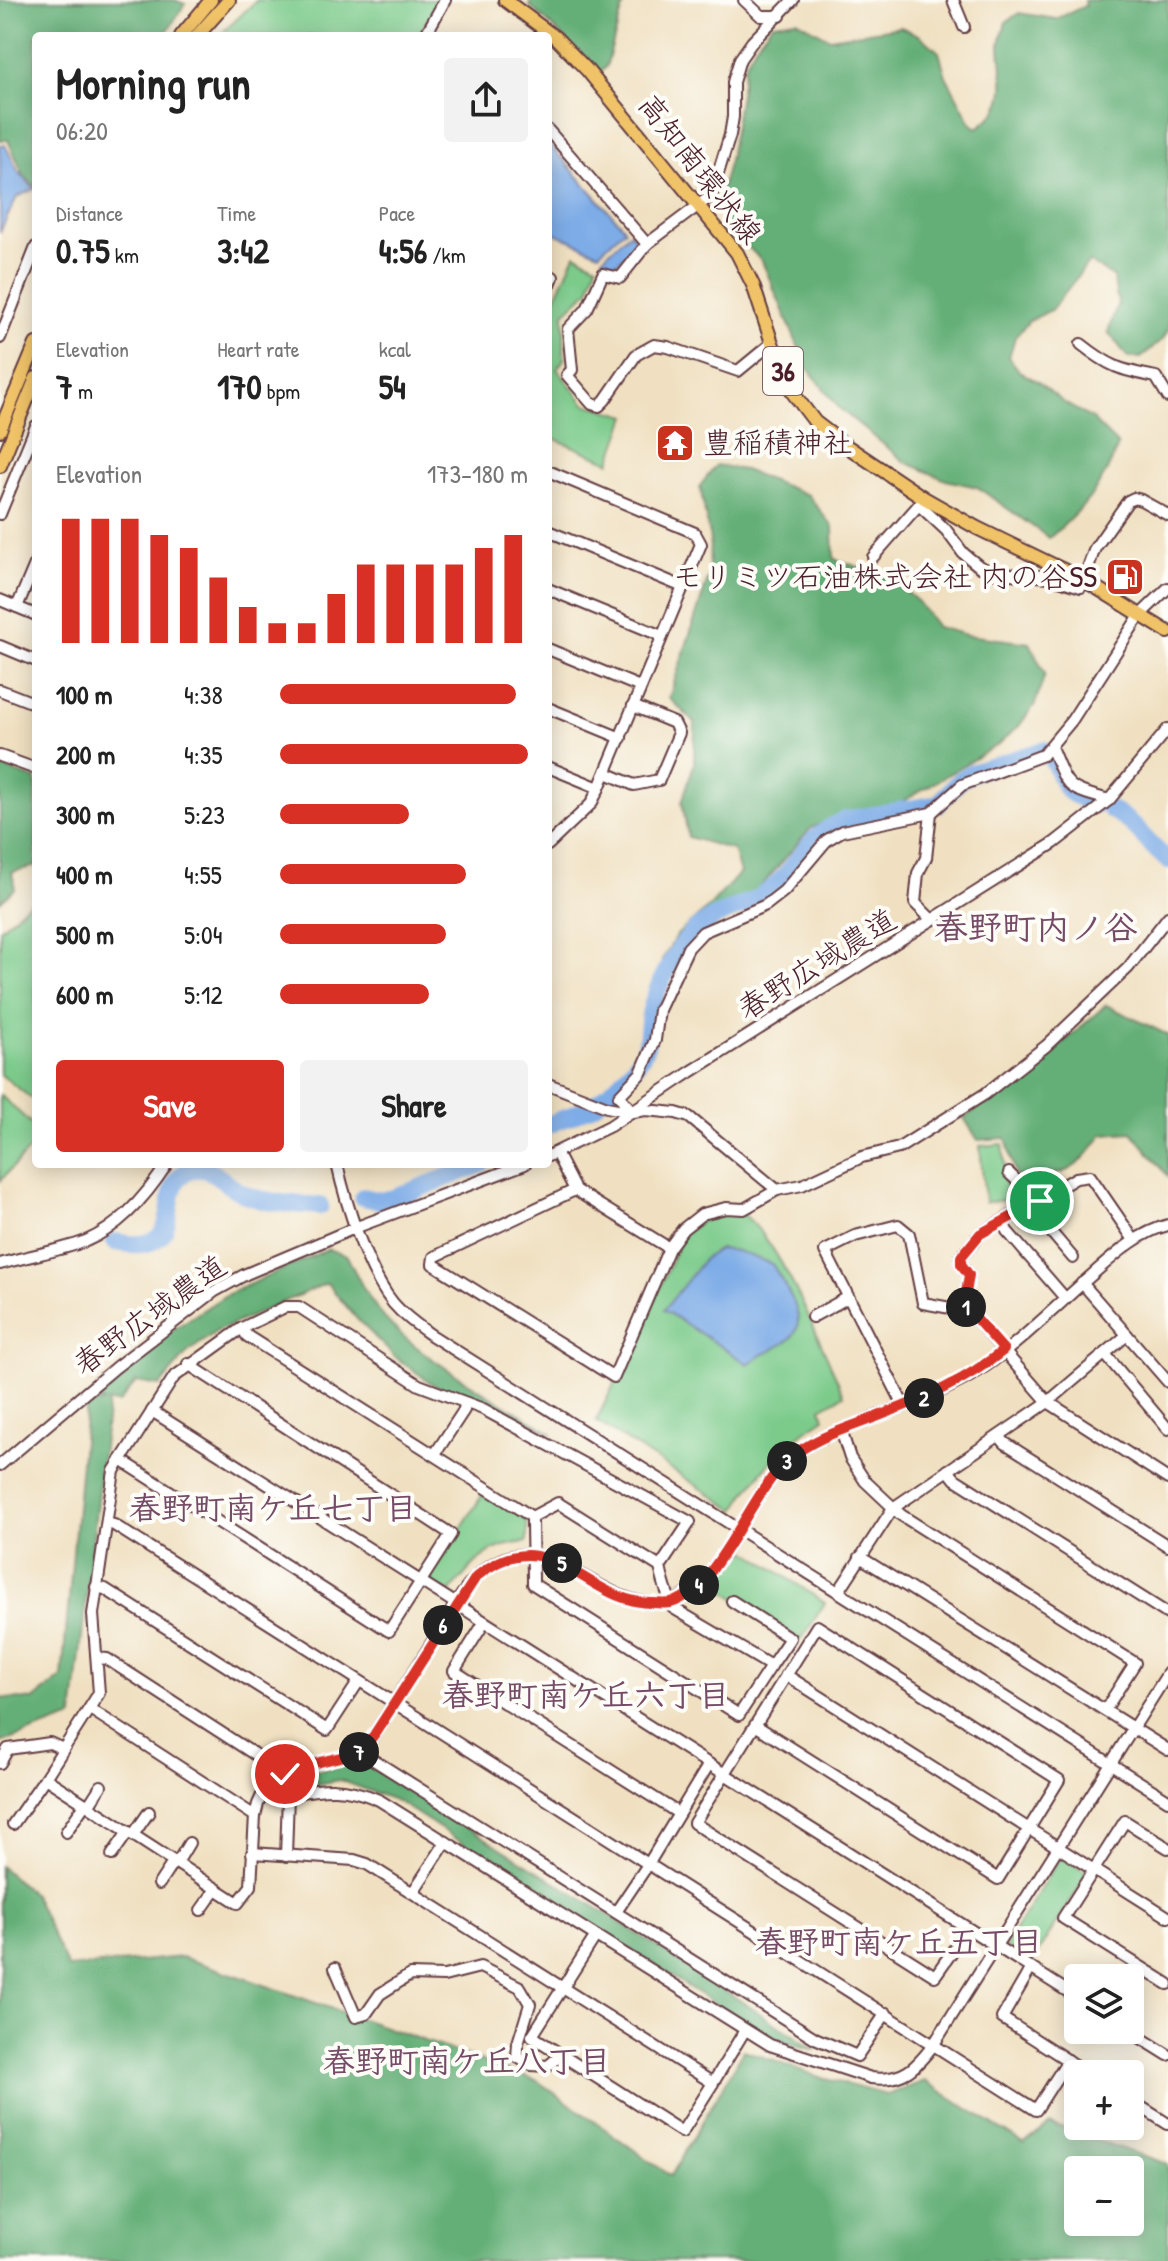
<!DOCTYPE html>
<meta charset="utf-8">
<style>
body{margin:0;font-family:"Patrick Hand","Klee One",sans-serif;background:#f2f2f2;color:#222;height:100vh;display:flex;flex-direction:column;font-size:30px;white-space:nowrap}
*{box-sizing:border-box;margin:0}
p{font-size:26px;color:#767676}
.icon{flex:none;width:44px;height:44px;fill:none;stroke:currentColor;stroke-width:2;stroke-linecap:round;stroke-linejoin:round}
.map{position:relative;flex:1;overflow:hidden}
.side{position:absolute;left:32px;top:32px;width:520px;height:1136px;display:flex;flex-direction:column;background:#fff;border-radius:8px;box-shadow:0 4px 20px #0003}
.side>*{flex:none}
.controls{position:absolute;left:1064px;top:1964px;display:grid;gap:16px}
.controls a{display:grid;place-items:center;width:80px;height:80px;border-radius:8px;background:#fff;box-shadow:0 4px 20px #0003;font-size:40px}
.pin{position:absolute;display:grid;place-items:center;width:68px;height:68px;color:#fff;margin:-34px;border:4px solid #fff;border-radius:50%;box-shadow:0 2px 8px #0007}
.km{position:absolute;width:40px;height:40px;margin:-20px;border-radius:50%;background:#222;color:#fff;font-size:22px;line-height:40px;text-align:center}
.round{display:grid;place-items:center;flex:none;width:84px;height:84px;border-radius:8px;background:#f2f2f2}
.headline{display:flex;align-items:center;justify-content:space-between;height:136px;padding:0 24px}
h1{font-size:44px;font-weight:800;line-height:60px}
.figures{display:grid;grid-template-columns:repeat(3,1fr);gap:12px;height:136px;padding:8px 24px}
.figures div{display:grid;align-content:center}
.figures b{font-size:34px;font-weight:800}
.figures small{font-size:22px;font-weight:400}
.figures p{font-size:22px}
.chart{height:224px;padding:16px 24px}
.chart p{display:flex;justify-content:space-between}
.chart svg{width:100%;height:144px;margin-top:8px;stroke:#d93025;stroke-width:6}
.primary-button{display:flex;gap:16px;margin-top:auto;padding:16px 24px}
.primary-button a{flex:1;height:92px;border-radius:8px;background:#d93025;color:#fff;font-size:32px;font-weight:800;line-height:92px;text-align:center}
.primary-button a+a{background:#f2f2f2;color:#222}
ul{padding:0 24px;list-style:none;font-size:26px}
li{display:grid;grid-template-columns:128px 96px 1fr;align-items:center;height:60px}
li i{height:20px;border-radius:10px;background:#d93025}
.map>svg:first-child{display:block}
.green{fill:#7bcb8b;stroke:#62755b;stroke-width:2}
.forest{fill:#64af77;stroke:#576751;stroke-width:2;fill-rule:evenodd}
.water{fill:#7dace7;stroke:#646689;stroke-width:2}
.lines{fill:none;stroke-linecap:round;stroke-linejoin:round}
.river{stroke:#7dace7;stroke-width:18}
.minor-casing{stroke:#633c42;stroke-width:14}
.major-casing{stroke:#633c42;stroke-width:16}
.minor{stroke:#fff;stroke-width:10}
.major{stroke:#f0c369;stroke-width:12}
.route-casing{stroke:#fff;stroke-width:16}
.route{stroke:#d93025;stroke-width:10}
.labels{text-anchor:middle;stroke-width:8;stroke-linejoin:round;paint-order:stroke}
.shield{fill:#fdfcf7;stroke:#806168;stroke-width:2}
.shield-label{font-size:28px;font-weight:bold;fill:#4a1f2b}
.street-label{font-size:30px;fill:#4a1f2b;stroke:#fdfcf7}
.poi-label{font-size:30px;fill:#4a1f2b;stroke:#fdfcf7;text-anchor:start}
.neighbourhood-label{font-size:32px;font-weight:bold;fill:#764b67;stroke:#fdfcf7}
.quarter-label{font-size:34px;font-weight:bold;fill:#764b67;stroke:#fdfcf7}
</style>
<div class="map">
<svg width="1168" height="2261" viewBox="0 0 1168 2261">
<rect width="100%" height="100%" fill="#fdfcf7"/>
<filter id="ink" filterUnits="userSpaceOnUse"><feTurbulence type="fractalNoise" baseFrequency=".0125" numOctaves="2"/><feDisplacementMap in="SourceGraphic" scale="16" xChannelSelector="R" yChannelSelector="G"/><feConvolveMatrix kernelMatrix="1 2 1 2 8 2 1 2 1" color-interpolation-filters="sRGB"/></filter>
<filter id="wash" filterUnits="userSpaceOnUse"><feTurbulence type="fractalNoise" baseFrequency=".006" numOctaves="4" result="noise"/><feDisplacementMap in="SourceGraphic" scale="32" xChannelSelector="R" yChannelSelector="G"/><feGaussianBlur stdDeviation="1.8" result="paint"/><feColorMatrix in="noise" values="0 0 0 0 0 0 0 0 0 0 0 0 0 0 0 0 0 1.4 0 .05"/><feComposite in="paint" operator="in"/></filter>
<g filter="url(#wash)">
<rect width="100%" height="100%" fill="#f0e0c1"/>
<g class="green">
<path d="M257,0H439L418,36H219Z"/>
<path d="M575,254L597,265L589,290L564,313V359L557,369L585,404L627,416L610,462L548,436V315Z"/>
<path d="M36,897V1102L0,1074V929Z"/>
<path d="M0,1095L36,1128V1142L0,1181Z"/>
<path d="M1003,1144L1008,1200L985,1202L980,1146Z"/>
<path d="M738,1211C779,1234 822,1349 844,1395L821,1408L824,1418C785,1442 759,1472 735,1510L596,1421L651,1310L682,1235L710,1215Z"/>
<path d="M485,1491L527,1519V1542C486,1545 476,1561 451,1591L444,1592L432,1583L431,1575Z"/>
<path d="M737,1549H744L825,1603L801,1640L715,1585Z"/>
<path d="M1061,1856L1088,1873L1031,1963L1005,1947Z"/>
</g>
<g class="forest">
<path d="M0,0H175L185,4L164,36H36V187L24,176L8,140H0Z"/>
<path d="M532,0H625L606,67L601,72L529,5Z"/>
<path d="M1084,0H1168V330L1162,340L1141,358L1128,357L1108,332L1118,303L1113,277L1089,262L1051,310L1029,321L1015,337L1009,357L1020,372L1037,381L1063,402L1092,419L1118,445C1105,484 1081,512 1049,538L977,487L946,480L905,462L839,408L807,367L762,261L723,221L719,197L729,160L745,64L758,41L773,23L797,20L829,38L901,27L921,36L939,52L946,76L971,123L977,128C1013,105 1002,82 1000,47C1000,39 1004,30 1006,22L1019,13L1056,19L1085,6Z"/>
<path d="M716,465L744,470L808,495L833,527L834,559L891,578L918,602L937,627L966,635L1030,643L1045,674L1035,704L1019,726L999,744L882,814L843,815L811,828L751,898L709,931L679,965L662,960L678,934L710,906L740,873L733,850L688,837L682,802L694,764L695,723L669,698L709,576L710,540L700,486Z"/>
<path d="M0,767L36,779V866L12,872L15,888L0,902Z"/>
<path d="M1106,1005L1168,1035V1176L1132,1132L1103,1134C1073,1176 1066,1175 1016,1177L1006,1138L978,1140L964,1118L1031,1071Z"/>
<path d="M328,1249L347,1256C358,1279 371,1305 390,1324C431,1365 502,1402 553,1434L477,1398L434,1385L394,1356L357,1319L327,1283L217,1331L188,1352L160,1386L136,1382L119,1403L108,1402L73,1717L0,1743V1698L33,1700L62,1677L86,1406L105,1402L90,1399L171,1331L226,1295Z"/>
<path d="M365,1763L613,1918L816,2050L770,2039L397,1801L340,1780L288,1789L284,1783L302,1773Z"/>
<path d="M0,1866L34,1895L68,1968L182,1957L250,1980L536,2080L671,2176L744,2050L822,2078L887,2095L925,2081L1024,2144L1050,2124L1168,2164V2261H0ZM1078,2170H1130V2222H1078Z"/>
</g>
<g class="water">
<path d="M548,143L625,229L599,253L548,230Z"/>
<path d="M0,145H5L19,173L35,189L17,197L0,232Z"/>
<path d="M630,232L639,244L615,264L602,258Z"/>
<path d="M719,1249L737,1251L772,1264C784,1285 815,1324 786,1342C773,1351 760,1354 748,1364L664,1310L705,1258Z"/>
</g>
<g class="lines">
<g class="river">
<path d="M1111,810C1135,821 1147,845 1168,860"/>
<path d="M548,1125C562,1119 579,1113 593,1105C611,1093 639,1067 646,1046C649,1035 648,1021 651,1010C658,984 673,954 691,934C714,909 751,909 775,886C802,861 807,835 845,820L938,804L960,780L971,773L1044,750C1070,776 1049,792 1099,804"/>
<path d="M363,1197L381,1201L394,1198L481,1164"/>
<path d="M115,1242C123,1243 131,1245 139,1244C189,1242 152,1177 195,1169C213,1166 222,1182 237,1190C262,1205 292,1203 320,1206"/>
</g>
</g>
</g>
<g filter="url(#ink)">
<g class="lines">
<defs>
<g id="minor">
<path d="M744,0L761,16H780"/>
<path d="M953,0L964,27"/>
<path d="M425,36L445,0"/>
<path d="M548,130L647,244L711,196L730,135L733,117V82L740,59L752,42L793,0"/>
<path d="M647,244L620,278L603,274L587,309L568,329L572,370L567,375L592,404L599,406L605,400L636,355L654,345L668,347L738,371L772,343"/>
<path d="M548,275L553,277L548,289"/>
<path d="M0,338L36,247"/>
<path d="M1081,344C1110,367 1120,370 1156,377L1168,397"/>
<path d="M548,471L695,533L701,544L599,788L591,804L548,845"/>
<path d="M919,505L946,530L963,553L980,567L996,573L1050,577L1081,587L1095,548L1128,501L1134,498L1141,500L1168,515"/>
<path d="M0,514L36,426"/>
<path d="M548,531L683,587"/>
<path d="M873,557L923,500"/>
<path d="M548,589L662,636"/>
<path d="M0,600L36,615"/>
<path d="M17,607L36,562"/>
<path d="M0,646L36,661"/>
<path d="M548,649L640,687"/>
<path d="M0,690L36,704"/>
<path d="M548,708L621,738"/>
<path d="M1051,747C1069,790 1064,787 1109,800"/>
<path d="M0,756L36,769"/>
<path d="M548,767L599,788"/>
<path d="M606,773L634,785L659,780L679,733L674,723L633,706"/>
<path d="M931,813L926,858L918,873L915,903L932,920"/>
<path d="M548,1084L607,1107L633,1112L646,1110L676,1113L689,1117L777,1190L802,1185L862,1157L899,1148L985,1094L1046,1046L1128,968L1168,917"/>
<path d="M633,1112L619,1096L641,1073L655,1040L659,1010L688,948L703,932L766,905L784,891L827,840L842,831L931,813L962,785L1043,755L1072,720L1140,615L1168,588"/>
<path d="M556,1153L575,1190L669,1248"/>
<path d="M548,1156L610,1126L689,1073L1054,843L1109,800L1168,729"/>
<path d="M337,1164C346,1204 367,1271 393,1303C404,1316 417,1325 431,1335L1168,1800"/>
<path d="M1009,1173C1019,1184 1030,1189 1040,1201"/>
<path d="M575,1190L434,1257L433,1264L614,1377L669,1248L683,1229L702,1214L726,1208L744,1209L777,1190"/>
<path d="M1030,1207L1073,1258"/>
<path d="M1003,1222L1007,1231L1065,1298"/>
<path d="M0,1264C28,1256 59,1251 86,1241C121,1226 147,1195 167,1164"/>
<path d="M1082,1283L1168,1382"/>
<path d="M964,1305L969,1275L961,1264V1257L980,1234L1076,1178L1090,1176L1134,1240"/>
<path d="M964,1305L1048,1402L1168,1479"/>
<path d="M812,1317L847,1298"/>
<path d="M242,1328L285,1307H299L419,1385L483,1409L690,1522L660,1567C663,1582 667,1594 673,1608L771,1666L739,1715L533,1584C533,1562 532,1540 532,1517L247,1336L242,1328L174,1377L114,1471L93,1614L99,1693L45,1778L238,1903L251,1886L255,1816L258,1804L265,1789L295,1768L361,1752L374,1735C396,1700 419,1664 441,1628C452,1610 464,1588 479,1574C544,1517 593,1605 657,1603C663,1603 669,1603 675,1601C728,1574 744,1502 787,1461C807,1442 836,1432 862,1422C899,1408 938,1395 972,1375C1013,1350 1056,1306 1093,1274C1116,1254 1138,1233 1168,1225"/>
<path d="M1105,1354L1168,1429"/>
<path d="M904,1406L825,1251L855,1236L898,1225L909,1234L923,1303L956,1309L964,1305"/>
<path d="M152,1411L709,1764L649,1863L616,1912"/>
<path d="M841,1430L850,1458L865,1481L901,1515L1135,1663L1105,1710"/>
<path d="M999,1436L1005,1443L1168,1546"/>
<path d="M435,1454L464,1410L465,1403"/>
<path d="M121,1460L389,1631L451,1534L188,1364"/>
<path d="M0,1465L116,1367L215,1291L246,1274L357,1227L525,1164"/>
<path d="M948,1470L955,1479L1168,1614"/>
<path d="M532,1517L558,1503L660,1567"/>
<path d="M107,1523L114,1525L1036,2110L1068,2060"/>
<path d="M860,1557L1168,1750"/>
<path d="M96,1587L105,1589L327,1730L359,1681"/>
<path d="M839,1591L893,1508L1048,1402L1127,1335"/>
<path d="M732,1601L790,1638L771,1666"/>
<path d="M484,1623L454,1671L678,1813"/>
<path d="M97,1658L107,1659L285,1774"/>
<path d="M786,1675L1168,1917"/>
<path d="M90,1709L255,1816"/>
<path d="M755,1725L998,1879L1059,1780L817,1626L694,1823L935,1976L968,1929"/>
<path d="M361,1752L815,2038L857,2056L886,2013"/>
<path d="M0,1763L8,1749L50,1743L63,1749"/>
<path d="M709,1764L1078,1998"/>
<path d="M88,1806L101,1786"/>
<path d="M13,1824L45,1778"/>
<path d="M66,1832L85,1804"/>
<path d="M133,1835L149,1812"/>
<path d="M1168,1848L1125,1821L1063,1918L1168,1984"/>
<path d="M252,1853L354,1860L367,1864L713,2083L745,2030"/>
<path d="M112,1855L128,1832"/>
<path d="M286,1856L288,1794C325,1788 344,1785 379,1800L770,2045L871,2078C903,2082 916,2068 934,2044L1168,1673"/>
<path d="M177,1863L189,1843"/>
<path d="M159,1884L174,1861"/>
<path d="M413,1892L446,1842"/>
<path d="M201,1910L216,1889"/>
<path d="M595,1937L532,2036L682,2132L713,2083"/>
<path d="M335,1968L356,2017L366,2014L380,1994L410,1975L444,1976L480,1967L520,1987L530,2004L518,2043L517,2057L531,2065L548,2066L561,2055"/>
<path d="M1031,1968L1002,2018L1089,2074"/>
<path d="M1128,2030L1168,2055"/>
<path d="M1130,2100L1168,2124"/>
</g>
<g id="major">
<path d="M505,0L556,38L587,70L737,253L753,285L772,343L793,393L815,422L845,445L924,498L977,528L1082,579L1168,632"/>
<path d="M181,36L211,0"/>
<path d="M197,36L229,0"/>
<path d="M0,430L36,344"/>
<path d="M0,466L36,378"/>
</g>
</defs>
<use href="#minor" class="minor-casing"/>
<use href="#major" class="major-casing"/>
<use href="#minor" class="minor"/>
<use href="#major" class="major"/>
</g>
</g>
<g class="lines" filter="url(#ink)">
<defs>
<path id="route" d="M285,1774L295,1768L361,1752L374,1735L476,1577C550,1515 584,1604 653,1603C658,1603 666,1604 671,1603C720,1588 749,1493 789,1459C814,1437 851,1427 881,1415C928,1397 965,1381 1004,1350L964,1305L969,1275L961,1264V1257L980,1234L1040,1201"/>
</defs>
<use href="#route" class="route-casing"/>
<use href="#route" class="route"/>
</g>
<defs>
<symbol id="temple-square" viewBox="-11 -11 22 22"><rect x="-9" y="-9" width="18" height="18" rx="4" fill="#c8321e" stroke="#fdfcf7"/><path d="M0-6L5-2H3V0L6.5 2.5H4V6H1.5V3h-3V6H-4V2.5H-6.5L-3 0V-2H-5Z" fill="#fff"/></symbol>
<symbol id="fuel-square" viewBox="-11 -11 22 22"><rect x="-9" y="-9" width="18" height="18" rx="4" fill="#c8321e" stroke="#fdfcf7"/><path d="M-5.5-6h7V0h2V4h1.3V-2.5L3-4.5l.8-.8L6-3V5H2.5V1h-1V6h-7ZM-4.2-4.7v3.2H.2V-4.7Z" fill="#fff"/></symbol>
</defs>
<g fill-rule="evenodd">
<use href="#temple-square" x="653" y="421" width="44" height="44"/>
<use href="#fuel-square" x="1103" y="555" width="44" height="44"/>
</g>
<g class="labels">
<rect class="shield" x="763" y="347" width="40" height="48" rx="6"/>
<g class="shield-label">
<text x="783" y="381">36</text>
</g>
<g class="street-label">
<text transform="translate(700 169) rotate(52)" y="10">高知南環状線</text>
<text transform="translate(817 964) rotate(-32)" y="10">春野広域農道</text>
<text transform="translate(150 1315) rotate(-36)" y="10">春野広域農道</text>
</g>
<g class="poi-label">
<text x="703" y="453">豊稲積神社</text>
<text x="1097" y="587" text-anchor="end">モリミツ石油株式会社 内の谷SS</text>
</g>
<g class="neighbourhood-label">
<text x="273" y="1519">春野町南ケ丘七丁目</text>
<text x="586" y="1706">春野町南ケ丘六丁目</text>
<text x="899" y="1953">春野町南ケ丘五丁目</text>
<text x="467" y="2072">春野町南ケ丘八丁目</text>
</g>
<g class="quarter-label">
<text x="1036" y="939">春野町内ノ谷</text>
</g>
</g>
</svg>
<div class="controls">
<a><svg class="icon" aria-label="layers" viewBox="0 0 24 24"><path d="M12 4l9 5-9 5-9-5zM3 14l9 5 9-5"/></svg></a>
<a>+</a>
<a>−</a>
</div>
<div class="pin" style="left:1040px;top:1201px;background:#1e9e55"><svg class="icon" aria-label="arrive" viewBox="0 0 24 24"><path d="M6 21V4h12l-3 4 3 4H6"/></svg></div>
<div class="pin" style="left:285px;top:1774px;background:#d93025"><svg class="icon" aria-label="check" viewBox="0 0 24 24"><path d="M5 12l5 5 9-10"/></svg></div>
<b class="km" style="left:966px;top:1307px">1</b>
<b class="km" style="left:924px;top:1398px">2</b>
<b class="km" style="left:787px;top:1461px">3</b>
<b class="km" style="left:699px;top:1585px">4</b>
<b class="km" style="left:562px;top:1563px">5</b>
<b class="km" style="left:443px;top:1625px">6</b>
<b class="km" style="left:359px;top:1752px">7</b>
<section class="side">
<div class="headline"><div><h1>Morning run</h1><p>06:20</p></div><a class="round"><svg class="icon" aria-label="share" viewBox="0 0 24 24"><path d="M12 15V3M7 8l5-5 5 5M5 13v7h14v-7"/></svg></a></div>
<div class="figures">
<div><p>Distance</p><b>0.75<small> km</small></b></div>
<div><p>Time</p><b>3:42</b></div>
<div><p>Pace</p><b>4:56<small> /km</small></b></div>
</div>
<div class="figures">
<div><p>Elevation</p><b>7<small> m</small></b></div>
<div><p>Heart rate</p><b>170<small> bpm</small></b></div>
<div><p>kcal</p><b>54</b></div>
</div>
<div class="chart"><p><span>Elevation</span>173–180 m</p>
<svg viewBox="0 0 160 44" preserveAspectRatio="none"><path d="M5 44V6M15 44V6M25 44V6M35 44V11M45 44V15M55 44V24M65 44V33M75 44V38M85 44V38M95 44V29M105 44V20M115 44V20M125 44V20M135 44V20M145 44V15M155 44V11"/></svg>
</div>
<ul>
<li><b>100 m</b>4:38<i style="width:95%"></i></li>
<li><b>200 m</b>4:35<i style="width:100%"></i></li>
<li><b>300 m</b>5:23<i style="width:52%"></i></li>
<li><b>400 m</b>4:55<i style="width:75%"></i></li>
<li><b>500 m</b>5:04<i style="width:67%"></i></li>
<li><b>600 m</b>5:12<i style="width:60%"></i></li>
</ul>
<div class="primary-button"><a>Save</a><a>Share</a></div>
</section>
</div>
